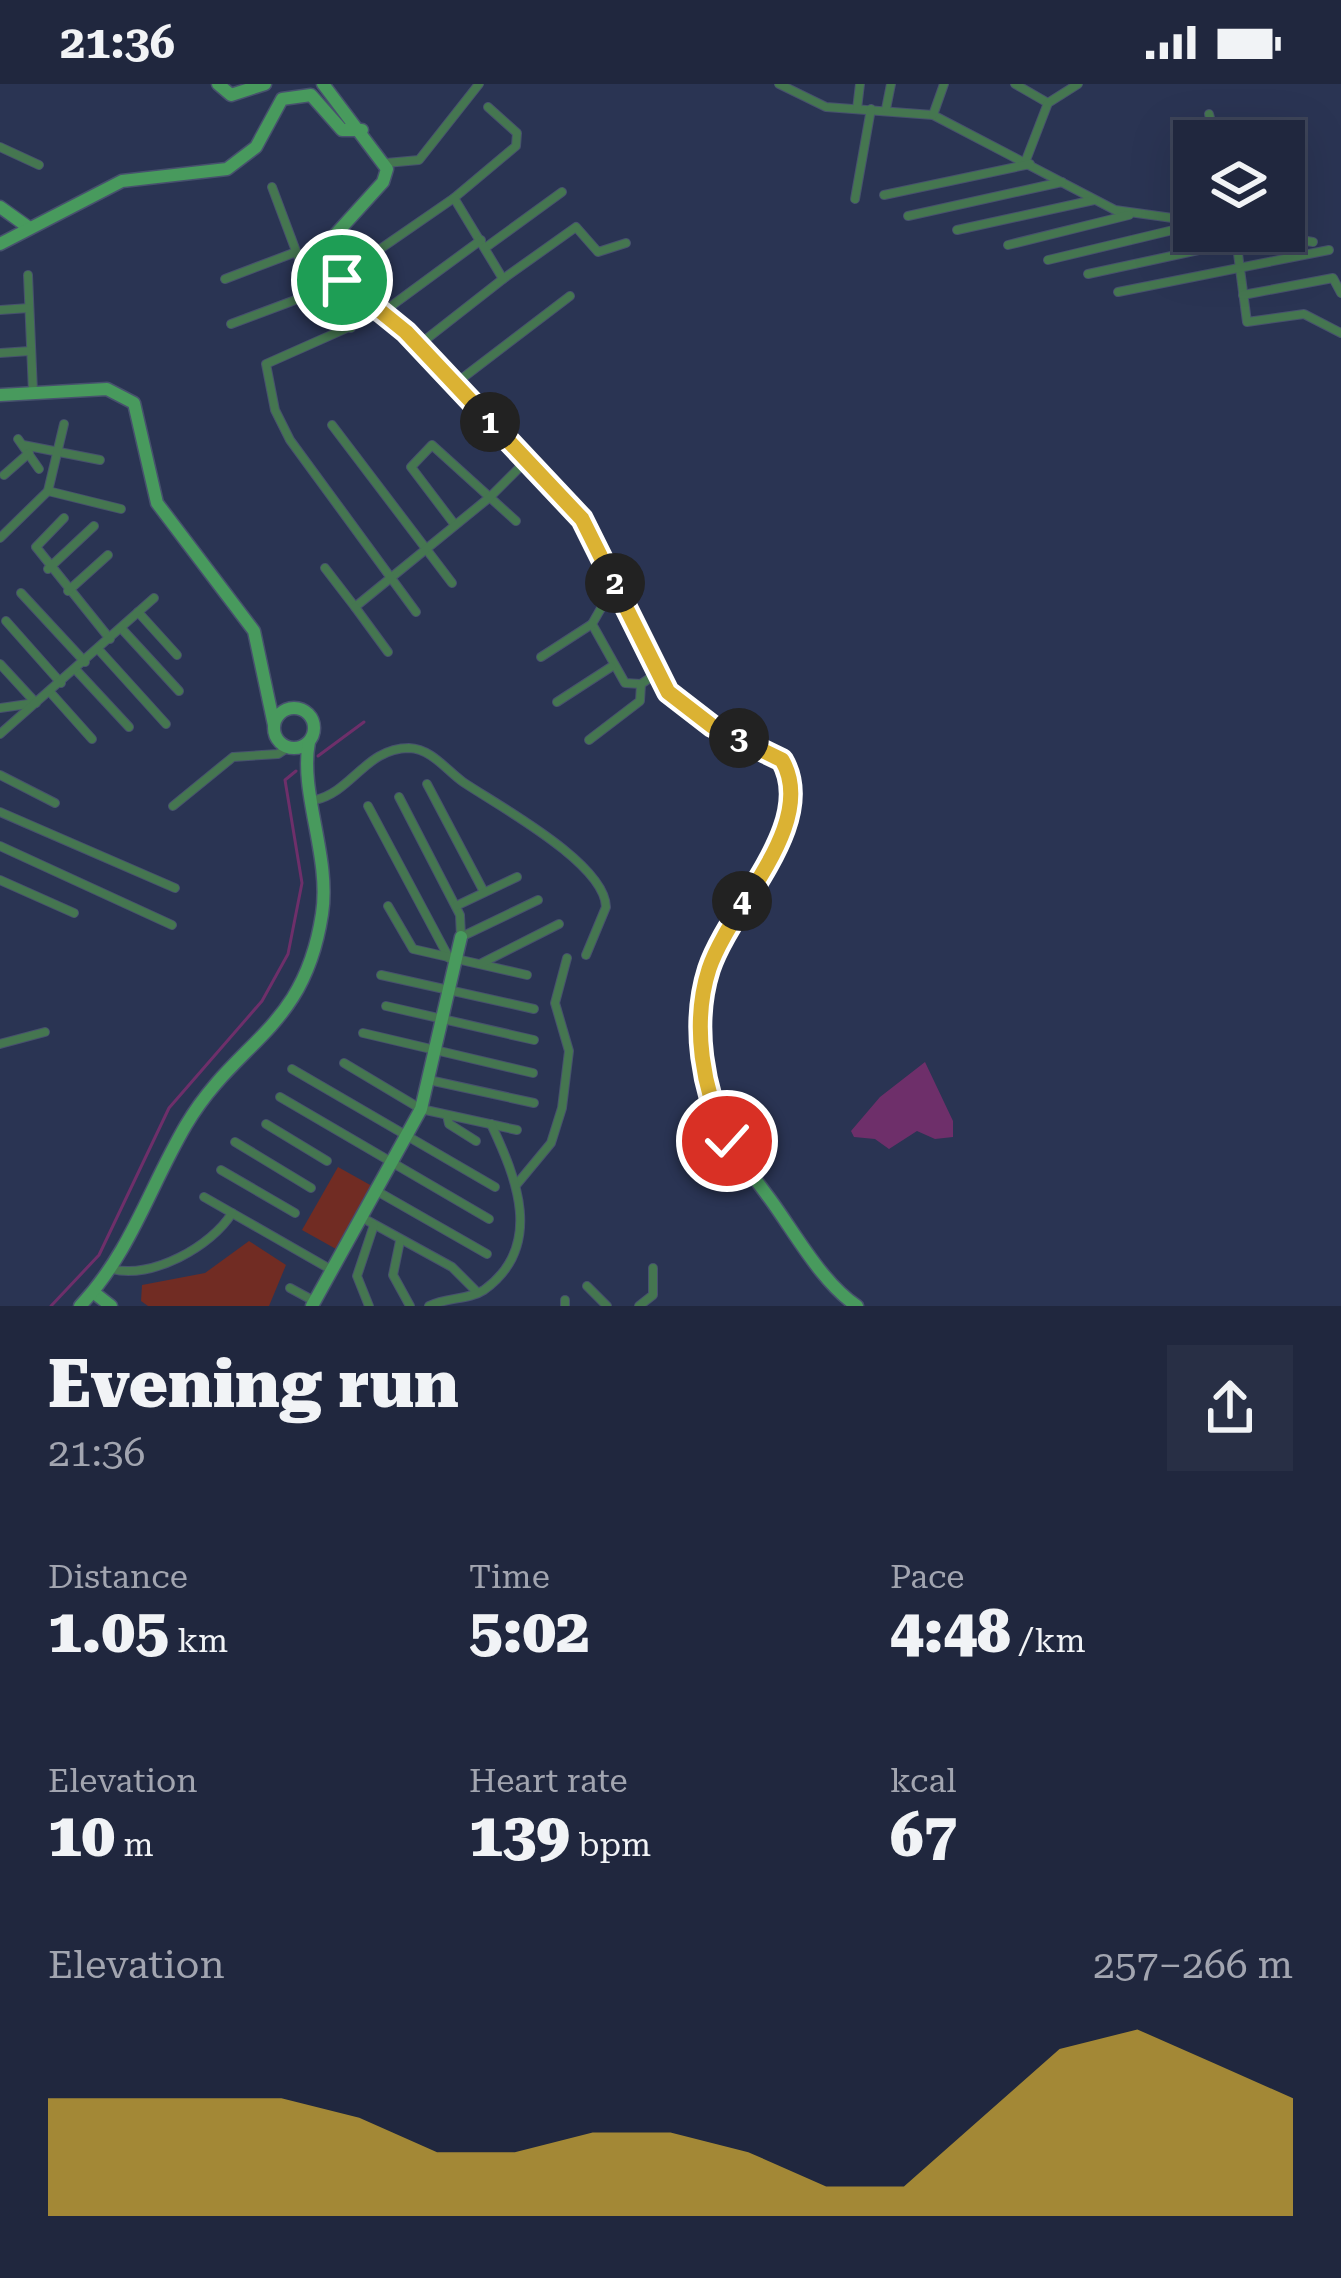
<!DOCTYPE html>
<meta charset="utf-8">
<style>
body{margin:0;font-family:"Roboto Serif",serif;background:#282f45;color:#f1f3f6;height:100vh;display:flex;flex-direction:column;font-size:45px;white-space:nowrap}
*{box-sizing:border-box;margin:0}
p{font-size:39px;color:#a2a5b0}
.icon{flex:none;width:66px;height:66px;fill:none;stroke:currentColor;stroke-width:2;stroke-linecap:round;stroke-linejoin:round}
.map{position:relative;height:1222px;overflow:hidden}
.drawer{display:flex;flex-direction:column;background:#20273e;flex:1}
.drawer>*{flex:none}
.controls{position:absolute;left:1173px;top:36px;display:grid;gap:24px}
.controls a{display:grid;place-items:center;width:132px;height:132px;border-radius:0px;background:#20273e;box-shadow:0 12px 48px #0002,0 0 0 3px #3d4458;font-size:60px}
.pin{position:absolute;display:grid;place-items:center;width:102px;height:102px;color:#fff;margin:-51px;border:6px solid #fff;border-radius:50%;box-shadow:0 3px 12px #0007}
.km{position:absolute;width:60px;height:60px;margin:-30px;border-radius:50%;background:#222;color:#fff;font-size:33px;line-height:60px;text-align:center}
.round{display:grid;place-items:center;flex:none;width:126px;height:126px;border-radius:0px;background:#282f45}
.headline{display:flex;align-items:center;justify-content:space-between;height:204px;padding:0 48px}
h1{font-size:66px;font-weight:800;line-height:90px}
.stats{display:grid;grid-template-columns:repeat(3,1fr);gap:18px;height:204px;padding:12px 48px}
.stats div{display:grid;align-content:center}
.stats b{font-size:60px;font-weight:800}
.stats small{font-size:33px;font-weight:400}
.stats p{font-size:33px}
.chart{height:336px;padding:24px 48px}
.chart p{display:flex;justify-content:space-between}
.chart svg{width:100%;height:216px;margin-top:12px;fill:#dbb233;opacity:.7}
.status{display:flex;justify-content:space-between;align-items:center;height:84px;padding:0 60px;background:#20273e;direction:ltr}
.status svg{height:33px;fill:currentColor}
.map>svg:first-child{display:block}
.green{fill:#712c23}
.water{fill:#6e2f6a}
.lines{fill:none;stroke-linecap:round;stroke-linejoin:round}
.stream{stroke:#6e2f6a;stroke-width:3}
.street-casing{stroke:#47516e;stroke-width:10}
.secondary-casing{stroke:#47516e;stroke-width:15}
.street{stroke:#457650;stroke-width:8}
.secondary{stroke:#489a5d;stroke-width:12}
.route-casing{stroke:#fff;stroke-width:24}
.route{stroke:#dbb233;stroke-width:15}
</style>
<div class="status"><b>21:36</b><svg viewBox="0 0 49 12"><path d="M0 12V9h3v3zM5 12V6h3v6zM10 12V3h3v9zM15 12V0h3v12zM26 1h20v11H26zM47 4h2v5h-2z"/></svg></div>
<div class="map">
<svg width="1341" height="1222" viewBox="0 0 1341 1222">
<rect width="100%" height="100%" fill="#2a3453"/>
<g class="green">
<path d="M338,1083L372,1102L336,1165L302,1146Z"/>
<path d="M249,1157L286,1181L269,1222H148L141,1217L142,1201L205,1189Z"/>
</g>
<path class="water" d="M925,978L953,1037V1053L935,1055L917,1047L889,1065L875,1055L854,1053L851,1047L880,1013Z"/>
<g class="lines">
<g class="stream">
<path d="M318,672L364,638"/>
<path d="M51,1222L99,1171L169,1024L262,917L288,870L302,799L285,696L296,687"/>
</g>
<defs>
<g id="street">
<path d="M779,0L826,23L933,31L1115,126L1194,137"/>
<path d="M1015,0L1048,19"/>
<path d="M1048,19L1078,0"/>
<path d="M857,25L860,0"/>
<path d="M886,25L891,0"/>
<path d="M1209,30L1216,57"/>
<path d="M933,31L944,0"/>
<path d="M0,63L39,81"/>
<path d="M1026,76L1048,19"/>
<path d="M386,79L419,76L479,0"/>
<path d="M272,103L308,199L351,244"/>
<path d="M884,111L1030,80"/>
<path d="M855,115L871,25"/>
<path d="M1284,121L1292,122"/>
<path d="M908,132L1062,98"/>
<path d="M957,146L1094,116"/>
<path d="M1235,147L1247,238L1304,230L1341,249"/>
<path d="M1246,147L1313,158"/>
<path d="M1008,161L1129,131"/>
<path d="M485,164L562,108"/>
<path d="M1048,176L1194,141"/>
<path d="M1088,190L1236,158"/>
<path d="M28,191L33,308"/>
<path d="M341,192L454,114L516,62L517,49L488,23"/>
<path d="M225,195L296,168"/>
<path d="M503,195L576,143L598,168L626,159"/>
<path d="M1118,208L1329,166"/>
<path d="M1243,211L1333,194L1341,209"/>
<path d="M0,226L29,224"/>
<path d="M231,240L314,209"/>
<path d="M420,260L503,195L454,114"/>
<path d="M0,269L30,267"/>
<path d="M456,299L570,212"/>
<path d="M332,341L452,499"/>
<path d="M18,355L39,385"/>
<path d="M23,361L100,376"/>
<path d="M4,391L29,369"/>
<path d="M48,407L121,425"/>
<path d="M64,434L36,463L110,555"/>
<path d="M455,441L411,383L432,361L516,437"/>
<path d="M0,454L48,407L64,340"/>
<path d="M325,484L355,523L490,413L526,377"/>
<path d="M48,485L94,442"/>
<path d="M615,500L592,540L625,599L641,600L656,590"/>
<path d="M68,507L108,471"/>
<path d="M21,509L85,578"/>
<path d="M355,523L388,568"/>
<path d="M138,528L177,571"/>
<path d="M416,528L290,356L275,326L266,280L383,228L481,156"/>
<path d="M6,537L61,599"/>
<path d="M121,544L179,607"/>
<path d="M99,566L166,640"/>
<path d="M541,573L592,540"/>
<path d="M0,580L36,619"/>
<path d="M76,586L129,643"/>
<path d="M50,608L92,655"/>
<path d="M557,618L611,583"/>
<path d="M0,624L35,619"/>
<path d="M0,650L154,514"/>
<path d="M589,656L640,617L641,600"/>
<path d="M0,691L55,719"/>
<path d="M427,700L484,808"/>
<path d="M399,713L460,831L461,853L538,816"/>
<path d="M315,716C352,708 366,664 409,664C432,665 446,686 463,698C497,721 605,779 606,823L586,871"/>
<path d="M173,722L233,673L278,670L287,664"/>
<path d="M368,722L449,874"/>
<path d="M0,728L175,804"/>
<path d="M0,762L172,841"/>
<path d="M0,796L74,829"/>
<path d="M388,822L413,865L527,891"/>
<path d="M456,822L517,793"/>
<path d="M480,880L559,840"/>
<path d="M381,891L534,925"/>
<path d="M386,922L534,956"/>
<path d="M363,949L533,989"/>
<path d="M0,960L45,948"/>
<path d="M344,979L421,1025L517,1046"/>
<path d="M292,985L495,1103"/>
<path d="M429,996L534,1019"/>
<path d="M280,1013L489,1135"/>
<path d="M447,1031L449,1040L476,1057"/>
<path d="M266,1040L327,1077"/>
<path d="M235,1058L311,1104"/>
<path d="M221,1086L295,1129"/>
<path d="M517,1100L551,1059L562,1024L569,967L555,919L567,874"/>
<path d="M375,1106L487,1170"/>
<path d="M204,1113L330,1185"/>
<path d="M361,1133L452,1183L477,1208"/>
<path d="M400,1157L393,1191L410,1222"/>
<path d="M112,1185C151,1196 212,1162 232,1129"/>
<path d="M587,1202L607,1222"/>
<path d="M290,1204L314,1217"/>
<path d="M369,1222L357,1192L374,1141"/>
<path d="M429,1222C446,1213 469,1216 484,1206C545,1162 516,1093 491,1040"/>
<path d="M565,1222V1216"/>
<path d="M639,1222L653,1211V1184"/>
</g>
<g id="secondary">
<path d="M218,0L231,11L265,0"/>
<path d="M323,0L387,85L383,98L334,152L332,175L342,196L419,261L587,443L663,602L712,642L781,676C819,739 731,822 709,884C698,917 697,969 706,1003C717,1047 744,1080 770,1115C795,1149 822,1199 857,1222"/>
<path d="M0,123L28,143"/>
<path d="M0,160L122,97L227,85L256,63L282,15L311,11L342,46H362"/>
<path d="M0,311L107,305L134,319L157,419L254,547L274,641"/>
<circle cx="294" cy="644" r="20"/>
<path d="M93,1208L111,1222"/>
<path d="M80,1222C131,1168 149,1104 186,1041C237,955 304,947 322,830C331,773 299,708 309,658"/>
<path d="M312,1222L421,1025L461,853"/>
</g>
</defs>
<use href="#street" class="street-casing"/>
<use href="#secondary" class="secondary-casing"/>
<use href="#street" class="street"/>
<use href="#secondary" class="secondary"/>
</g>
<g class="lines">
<defs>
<path id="route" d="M342,196L406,248L582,435L668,608L712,642L782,676C819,740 730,822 709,885C691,941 703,1006 727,1057"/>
</defs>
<use href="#route" class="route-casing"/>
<use href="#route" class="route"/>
</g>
</svg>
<div class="controls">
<a><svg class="icon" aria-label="layers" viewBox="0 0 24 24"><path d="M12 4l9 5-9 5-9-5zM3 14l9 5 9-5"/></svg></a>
</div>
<div class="pin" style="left:342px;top:196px;background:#1e9e55"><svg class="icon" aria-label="arrive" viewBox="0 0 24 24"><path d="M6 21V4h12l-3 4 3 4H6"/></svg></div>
<div class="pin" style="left:727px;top:1057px;background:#d93025"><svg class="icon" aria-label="check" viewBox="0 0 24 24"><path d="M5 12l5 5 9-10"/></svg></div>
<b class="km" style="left:490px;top:338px">1</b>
<b class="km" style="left:615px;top:499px">2</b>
<b class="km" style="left:739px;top:654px">3</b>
<b class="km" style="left:742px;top:817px">4</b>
</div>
<section class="drawer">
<div class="headline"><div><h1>Evening run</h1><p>21:36</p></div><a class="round"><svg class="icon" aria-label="share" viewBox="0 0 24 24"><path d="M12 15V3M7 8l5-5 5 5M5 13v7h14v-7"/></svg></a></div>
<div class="stats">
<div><p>Distance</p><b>1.05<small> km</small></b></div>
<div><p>Time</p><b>5:02</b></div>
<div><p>Pace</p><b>4:48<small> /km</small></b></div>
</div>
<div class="stats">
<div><p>Elevation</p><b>10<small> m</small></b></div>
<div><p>Heart rate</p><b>139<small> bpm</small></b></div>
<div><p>kcal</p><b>67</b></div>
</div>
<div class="chart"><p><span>Elevation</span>257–266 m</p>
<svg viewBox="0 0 160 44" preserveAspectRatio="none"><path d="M0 44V20L10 20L20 20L30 20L40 24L50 31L60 31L70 27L80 27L90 31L100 38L110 38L120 24L130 10L140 6L150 13L160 20V44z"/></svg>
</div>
</section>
